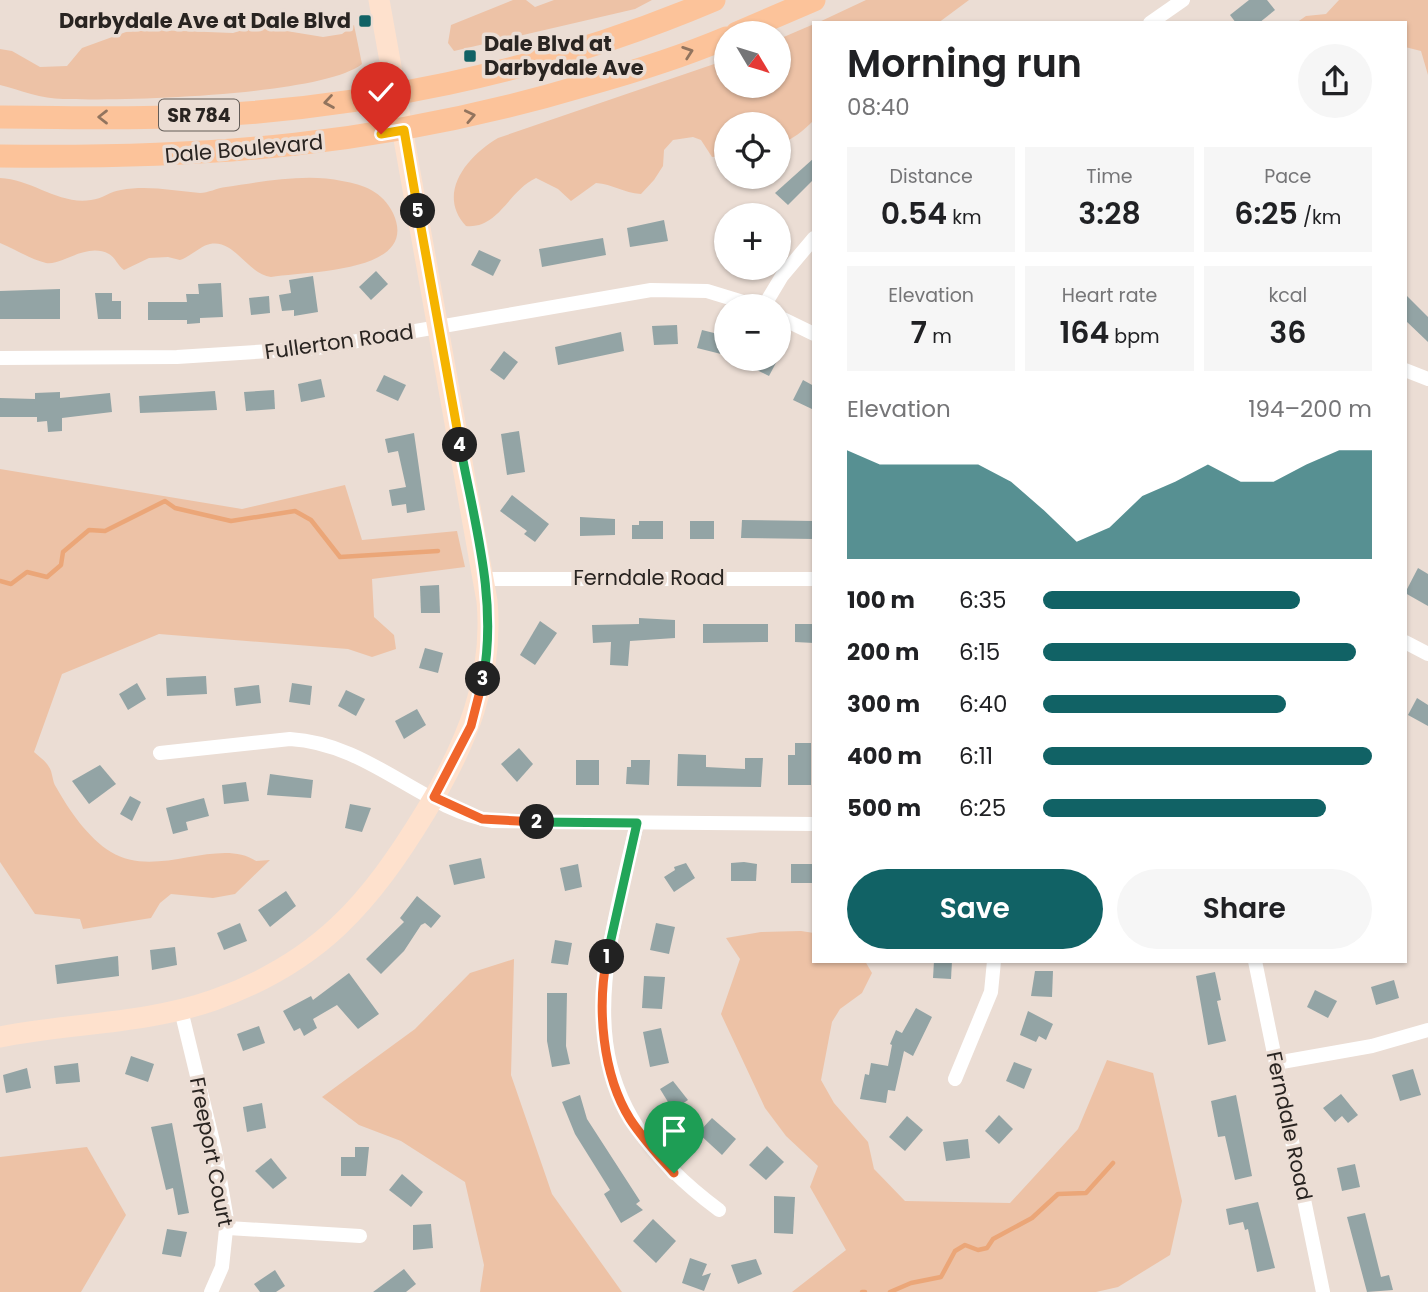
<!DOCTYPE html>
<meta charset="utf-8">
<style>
body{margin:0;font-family:Poppins,sans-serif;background:#f6f6f6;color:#202124;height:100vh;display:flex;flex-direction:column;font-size:26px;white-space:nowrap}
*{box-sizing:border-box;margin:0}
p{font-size:23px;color:#757577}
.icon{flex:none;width:38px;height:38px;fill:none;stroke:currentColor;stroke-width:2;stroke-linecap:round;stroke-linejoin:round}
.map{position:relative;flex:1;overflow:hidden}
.panel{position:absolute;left:812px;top:21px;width:595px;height:942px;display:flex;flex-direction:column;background:#fff;border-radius:0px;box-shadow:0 2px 5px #0004}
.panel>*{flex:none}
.needle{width:46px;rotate:128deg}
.tools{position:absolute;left:714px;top:21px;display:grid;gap:14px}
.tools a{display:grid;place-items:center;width:77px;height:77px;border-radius:50%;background:#fff;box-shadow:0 2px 5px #0004;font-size:35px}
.pin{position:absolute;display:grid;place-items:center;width:60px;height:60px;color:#fff;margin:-72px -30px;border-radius:50% 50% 50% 0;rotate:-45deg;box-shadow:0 0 7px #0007}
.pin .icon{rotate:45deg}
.km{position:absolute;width:35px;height:35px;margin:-18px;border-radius:50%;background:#222;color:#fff;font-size:19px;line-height:35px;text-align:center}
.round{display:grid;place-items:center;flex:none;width:74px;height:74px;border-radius:37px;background:#f6f6f6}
.head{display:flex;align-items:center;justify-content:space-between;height:119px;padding:0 35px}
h1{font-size:38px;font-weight:600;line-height:52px}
.metrics{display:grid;grid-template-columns:repeat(3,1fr);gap:10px;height:119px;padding:7px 35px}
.metrics div{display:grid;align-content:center;border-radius:0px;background:#f6f6f6;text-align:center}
.metrics b{font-size:30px;font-weight:600}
.metrics small{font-size:19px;font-weight:400}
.metrics p{font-size:19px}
.chart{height:196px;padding:14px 35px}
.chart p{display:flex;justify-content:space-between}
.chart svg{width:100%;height:126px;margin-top:7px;fill:#116265;opacity:.7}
.primary-button{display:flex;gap:14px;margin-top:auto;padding:14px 35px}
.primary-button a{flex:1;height:80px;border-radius:42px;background:#116265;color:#fff;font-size:28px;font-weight:600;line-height:80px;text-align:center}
.primary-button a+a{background:#f6f6f6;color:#202124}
ul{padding:0 35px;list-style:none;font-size:23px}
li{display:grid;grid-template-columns:112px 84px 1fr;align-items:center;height:52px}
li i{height:18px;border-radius:9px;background:#116265}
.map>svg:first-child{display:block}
.green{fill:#edc2a6}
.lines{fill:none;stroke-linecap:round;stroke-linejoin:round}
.stream{stroke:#eba678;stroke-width:4.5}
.building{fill:#93a4a5}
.street{stroke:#fff;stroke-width:14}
.secondary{stroke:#fee1cd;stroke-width:21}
.primary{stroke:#fcc39a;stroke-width:23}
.oneway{stroke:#92745e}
.split-1-casing{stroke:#fff;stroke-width:14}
.split-2-casing{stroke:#fff;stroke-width:14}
.split-3-casing{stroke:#fff;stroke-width:14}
.split-4-casing{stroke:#fff;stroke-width:14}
.split-5-casing{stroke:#fff;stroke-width:14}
.split-6-casing{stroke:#fff;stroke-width:14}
.split-1{stroke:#f0652b;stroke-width:9}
.split-2{stroke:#22a559;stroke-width:9}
.split-3{stroke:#f0652b;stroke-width:9}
.split-4{stroke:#22a559;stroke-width:9}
.split-5{stroke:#f5b400;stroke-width:9}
.split-6{stroke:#f5b400;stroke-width:9}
.poi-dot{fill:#116265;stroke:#ebddd4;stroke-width:2.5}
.labels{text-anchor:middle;stroke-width:7;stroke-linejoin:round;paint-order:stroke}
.shield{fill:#ebddd4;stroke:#635c57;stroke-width:2}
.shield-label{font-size:19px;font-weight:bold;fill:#292421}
.poi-label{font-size:21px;font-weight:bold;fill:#292421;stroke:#ebddd4;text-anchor:end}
.street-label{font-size:21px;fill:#292421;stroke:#ebddd4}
</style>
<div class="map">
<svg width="1428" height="1292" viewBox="0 0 1428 1292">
<rect width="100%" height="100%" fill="#ebddd4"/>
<g class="green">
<path d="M513,0H526L535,7L554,0H652L635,9L454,51L448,43L451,25Z"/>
<path d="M866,0H969L938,23H817Z"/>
<path d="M1339,0H1428V75L1421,51L1405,47V23H1296L1306,16L1326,14Z"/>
<path d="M814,24V120C803,131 793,139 779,145V124H726V156L712,157L701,140L693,137L673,140L664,150L663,166L654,180L641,194C623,193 613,184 596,183L571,201L558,189L536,178C508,191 499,229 466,226C436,194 467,156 498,138L726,60V86H779V39Z"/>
<path d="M354,25L362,64C321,96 121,101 63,99C42,99 20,90 0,85V49L12,51L40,67L67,66L82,48L126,32L156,30L233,33L256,26L323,37L342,34Z"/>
<path d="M0,178C32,179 58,205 91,200C102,199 111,191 121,190C148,185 174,191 200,193C208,193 217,188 226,187C261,182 306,173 342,181C364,185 382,191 393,213C421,273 308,271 271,277C247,274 235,239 210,244C200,246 190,257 180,260L168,257L149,258L124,270C118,266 115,257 109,254C86,242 62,266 46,263C30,259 15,249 0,243Z"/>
<path d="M0,469L242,509L345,485L362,540L457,531L465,567L372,579L374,617L394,635L396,649L372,657L348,649L159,634L62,674L34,752C38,756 46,761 49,767C53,773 52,781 56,787C69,810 88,838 111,852C156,880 218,836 256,861L270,860L235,894L213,898L171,894L160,903L151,918L83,929L80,919L35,914L0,862Z"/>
<path d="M801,931L814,933V961H865L872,973L862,993L840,1009L832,1022L821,1080L834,1103L868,1142L874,1169L905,1201L1010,1203L1078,1129L1107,1060L1153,1073L1182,1201L1170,1255L1118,1287L1096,1292H792L846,1250L810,1187L818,1166L786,1136L765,1108L721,1014L740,959L726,938L761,932Z"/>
<path d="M514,959L511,1075L552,1194L622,1292H480L484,1265L465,1182L401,1141L359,1125L322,1097L415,1029L470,973Z"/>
<path d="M87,1147L126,1215L81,1292H0V1157Z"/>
</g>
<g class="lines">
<g class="stream">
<path d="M0,581L11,584L27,572L47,577L61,565L63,552L89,530L105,531L165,501L175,508L231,521L295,511L311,520L340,557L438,551"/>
<path d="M862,1292H865"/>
<path d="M890,1292L911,1283L941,1277L955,1251L965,1245L978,1250L987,1248L993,1239L1032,1218L1058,1194L1086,1193L1113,1163"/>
</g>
</g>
<g class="building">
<path d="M1249,0H1267L1275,10L1259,23H1236L1230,15Z"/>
<path d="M814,158V179L788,205L775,193Z"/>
<path d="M664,220L668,241L630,247L627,228Z"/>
<path d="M603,238L606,255L542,267L539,249Z"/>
<path d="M479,250L501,260L493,276L471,265Z"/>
<path d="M376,271L388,284L371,300L359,287Z"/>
<path d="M313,276L318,312L294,316V310L282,311L279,295L291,293L289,280Z"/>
<path d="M221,283L223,317L200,318V323L187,324V320H148V302H187L186,294H199L198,284Z"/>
<path d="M60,289V319H0V291Z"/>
<path d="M95,293H112V301H121V319H98Z"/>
<path d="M1405,294L1428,317V342L1405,320Z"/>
<path d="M269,296L270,313L251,315L249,298Z"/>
<path d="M677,325L678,344L654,345L652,326Z"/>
<path d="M702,330L726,336L721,354L697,348Z"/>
<path d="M621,332L624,351L558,365L555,347Z"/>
<path d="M504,351L518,362L504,380L490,370Z"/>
<path d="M734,359H778L769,376Z"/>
<path d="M384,375L406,385L398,401L376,391Z"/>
<path d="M321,379L325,397L301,402L298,384Z"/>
<path d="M803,380L814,386V410L793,400Z"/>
<path d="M274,390L275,409L246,411L244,392Z"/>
<path d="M215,391L217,410L140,413L139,396Z"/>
<path d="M60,392V398L110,393L112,412L62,418V431L48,432L47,421L37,422V417H0V398L35,399V393Z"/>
<path d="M519,431L525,472L507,475L501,434Z"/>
<path d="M414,433L425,510L407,513L406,504L392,506L389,490L406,487L398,451L388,453L385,439Z"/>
<path d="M512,495L549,524L535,542L524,534L527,531L500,511Z"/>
<path d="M580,517L615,519V535L580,536Z"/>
<path d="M742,520L814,521V539L741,538Z"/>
<path d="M639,521H663V539H632V525H639Z"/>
<rect x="690" y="521" width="24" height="18"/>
<path d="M1418,568L1428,574V606L1405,593Z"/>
<path d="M439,585L440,613H421L420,586Z"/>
<path d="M639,618L675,620V638L630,641L628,666L610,665L611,642L593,643L592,625L639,624Z"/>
<path d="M540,621L557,633L535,665L520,655Z"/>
<path d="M703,624H768V642L703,643Z"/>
<path d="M795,624H814V643L795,642Z"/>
<path d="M425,648L443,653L438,673L419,668Z"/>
<path d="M206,676L207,694L167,696L166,678Z"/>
<path d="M137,683L146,699L128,710L119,694Z"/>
<path d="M292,683L312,686L310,705L289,702Z"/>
<path d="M259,685L261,703L236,706L234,688Z"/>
<path d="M346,690L365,699L356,716L338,706Z"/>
<path d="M1417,698L1428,705V726L1408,715Z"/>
<path d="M417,709L426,725L404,739L395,721Z"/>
<path d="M795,743H811V785H788V755H795Z"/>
<path d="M519,748L533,764L517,782L501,764Z"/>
<path d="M678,754L706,755V767L745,769V758H763L761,787L677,786Z"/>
<rect x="576" y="760" width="23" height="25"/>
<path d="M631,760H650L649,785L626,784L627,767H631Z"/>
<path d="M100,765L116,784L89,804L72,781Z"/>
<path d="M270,774L313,780L311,798L267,795Z"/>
<path d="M246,782L249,801L224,804L222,785Z"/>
<path d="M130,796L141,802L132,821L120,814Z"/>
<path d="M204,798L209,816L186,822L188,830L173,834L166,808Z"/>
<path d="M350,804L371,808L362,832L345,828Z"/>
<path d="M481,858L485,878L454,885L449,865Z"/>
<path d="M744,862L757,864L756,881H731V863Z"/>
<path d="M686,863L695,878L674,892L664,877L675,870L674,867Z"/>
<path d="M578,864L582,887L565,891L560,868Z"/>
<rect x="791" y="864" width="23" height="19"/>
<path d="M286,891L296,906L270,927L258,910Z"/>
<path d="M417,896L441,916L431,928L425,923L421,925L404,951L381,974L366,959L404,922L400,918Z"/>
<path d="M240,923L247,941L224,950L217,933Z"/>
<path d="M656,923L675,927L669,954L650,950Z"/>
<path d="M555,940L572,943L568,965L551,963Z"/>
<path d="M175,947L177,965L152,970L150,950Z"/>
<path d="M118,956L119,976L57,984L55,965Z"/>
<path d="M934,961H952L951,979L933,978Z"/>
<path d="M1035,971H1053L1052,997L1031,996Z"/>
<path d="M1215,972L1221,1000L1217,1001L1226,1041L1208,1045L1196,976Z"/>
<path d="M349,973L379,1014L358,1029L337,1005L313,1019L317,1028L304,1036L300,1028L294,1031L283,1011L311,996L313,1000Z"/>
<path d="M644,976L665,977L662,1009L642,1008Z"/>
<path d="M1394,980L1399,998L1376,1005L1371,987Z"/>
<path d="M1315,990L1337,1001L1328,1018L1307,1007Z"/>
<path d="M547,993H567L566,1046L570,1064L552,1067L547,1041Z"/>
<path d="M916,1008L932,1017L913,1056L904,1051L895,1091L888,1090L886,1103L860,1099L865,1074L869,1075L871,1063L888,1066L892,1045L890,1044L896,1030L902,1033Z"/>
<path d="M1028,1011L1053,1024L1046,1040L1039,1036L1036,1042L1020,1035Z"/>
<path d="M259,1026L265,1043L243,1051L237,1034Z"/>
<path d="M661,1028L669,1063L650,1067L643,1032Z"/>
<path d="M131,1056L154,1064L148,1082L125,1074Z"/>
<path d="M1014,1062L1032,1069L1024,1089L1006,1081Z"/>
<path d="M78,1063L80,1082L56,1084L54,1066Z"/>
<path d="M27,1068L31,1088L6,1093L3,1075Z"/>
<path d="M1413,1069L1421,1095L1400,1101L1392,1075Z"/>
<path d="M673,1081L688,1100L673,1110L660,1089Z"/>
<path d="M1341,1094L1358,1115L1348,1123L1342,1116L1335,1122L1323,1108Z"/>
<path d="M580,1095L587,1119L640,1201L636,1204L643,1210L621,1223L604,1194L610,1190L575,1134L562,1102Z"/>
<path d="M1236,1095L1252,1176L1235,1180L1225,1136L1218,1137L1211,1101Z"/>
<path d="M262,1103L266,1128L247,1132L243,1107Z"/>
<path d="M999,1115L1013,1129L999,1144L985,1131Z"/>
<path d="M907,1116L923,1130L905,1151L889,1137Z"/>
<path d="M712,1118L736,1139L722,1155L698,1133Z"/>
<path d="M172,1123L189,1213L178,1215L173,1188L166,1190L151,1127Z"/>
<path d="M968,1139L970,1158L946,1161L943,1142Z"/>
<path d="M767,1146L784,1162L766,1180L749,1165Z"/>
<path d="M355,1147H369L366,1176H341V1157H355Z"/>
<path d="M271,1158L287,1178L273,1189L255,1171Z"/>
<path d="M1355,1164L1360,1187L1342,1191L1337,1168Z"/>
<path d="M402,1174L423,1192L411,1207L389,1190Z"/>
<path d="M774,1196L795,1197L793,1234L774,1233Z"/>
<path d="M1258,1202L1275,1268L1257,1272L1248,1229L1245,1230L1243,1222L1229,1225L1226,1209Z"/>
<path d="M1365,1213L1381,1277L1389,1275L1393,1290L1367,1292L1347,1217Z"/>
<path d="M653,1219L676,1241L656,1263L633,1241Z"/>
<path d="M431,1224L433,1248L413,1250V1225Z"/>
<path d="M167,1229L187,1232L181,1257L162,1254Z"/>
<path d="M690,1258L707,1264L702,1276L711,1273L704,1291L682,1283Z"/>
<path d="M756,1259L762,1274L738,1284L731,1265Z"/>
<path d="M404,1269L416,1284L406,1292H373Z"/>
<path d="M275,1270L285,1286L276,1292H260L254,1284Z"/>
</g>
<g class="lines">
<g class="street">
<path d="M1150,23L1183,0"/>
<path d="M764,306L782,276L814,238"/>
<path d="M779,317L814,334"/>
<path d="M0,358L177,357L317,348L651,290L707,291L756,306"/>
<path d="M1405,370L1428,379"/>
<path d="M484,579H814"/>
<path d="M1405,642L1428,654"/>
<path d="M160,753L290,739C371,744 421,809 493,821L814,824"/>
<path d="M637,823C598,987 564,1095 719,1210"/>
<path d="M1255,961L1323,1292"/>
<path d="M181,1010L215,1150L227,1220L222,1267L211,1292"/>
<path d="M1276,1063L1372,1046L1428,1030"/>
<path d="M955,1079L991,992L994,961"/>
<path d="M228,1228L360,1236"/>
</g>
<path class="secondary" d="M0,1037C70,1023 146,1024 214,1000C320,962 370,903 426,811C466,745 494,679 487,601L379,0"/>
<g class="primary">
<path d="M737,33L814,0"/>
<path d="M0,117C57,117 114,119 170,117C354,112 545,72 714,0"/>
<path d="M0,156C208,159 385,145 586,85C633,72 681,57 726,38"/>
</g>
</g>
<defs><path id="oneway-chevron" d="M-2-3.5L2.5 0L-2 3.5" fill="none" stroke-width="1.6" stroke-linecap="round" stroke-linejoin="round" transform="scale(1.75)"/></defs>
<g class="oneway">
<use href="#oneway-chevron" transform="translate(688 52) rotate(-19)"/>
<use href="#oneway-chevron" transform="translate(329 102) rotate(171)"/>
<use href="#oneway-chevron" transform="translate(470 116) rotate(-12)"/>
<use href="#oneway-chevron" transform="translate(103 117) rotate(180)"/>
</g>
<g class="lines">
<defs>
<path id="split-1" d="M607,957C597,1007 602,1074 630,1119C643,1139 659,1156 674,1173"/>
<path id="split-2" d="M537,822L637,823L607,957"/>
<path id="split-3" d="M483,679L471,726L434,797L482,819L537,822"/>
<path id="split-4" d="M460,445C474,521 498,601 483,679"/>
<path id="split-5" d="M418,211L460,445"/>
<path id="split-6" d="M381,134L404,130L418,211"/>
</defs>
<use href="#split-1" class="split-1-casing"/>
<use href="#split-2" class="split-2-casing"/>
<use href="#split-3" class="split-3-casing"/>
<use href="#split-4" class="split-4-casing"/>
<use href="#split-5" class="split-5-casing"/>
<use href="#split-6" class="split-6-casing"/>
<use href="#split-1" class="split-1"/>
<use href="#split-2" class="split-2"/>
<use href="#split-3" class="split-3"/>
<use href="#split-4" class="split-4"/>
<use href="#split-5" class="split-5"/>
<use href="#split-6" class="split-6"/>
</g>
<g class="poi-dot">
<rect x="358" y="14" width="14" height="14" rx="3.5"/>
<rect x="463" y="49" width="14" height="14" rx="3.5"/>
</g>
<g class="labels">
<rect class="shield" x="159" y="99.5" width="80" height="31" rx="5"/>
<g class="shield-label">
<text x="199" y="122">SR 784</text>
</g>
<g class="poi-label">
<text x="351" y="28">Darbydale Ave at Dale Blvd</text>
<text x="484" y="51" text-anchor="start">Dale Blvd at<tspan x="484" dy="24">Darbydale Ave</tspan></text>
</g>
<g class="street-label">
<text transform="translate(244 149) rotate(-5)" y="7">Dale Boulevard</text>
<text transform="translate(339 342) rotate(-8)" y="7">Fullerton Road</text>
<text x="649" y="585">Ferndale Road</text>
<text transform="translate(1289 1126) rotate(78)" y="7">Ferndale Road</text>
<text transform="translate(211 1152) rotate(79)" y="7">Freeport Court</text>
</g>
</g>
</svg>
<div class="tools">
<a><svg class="needle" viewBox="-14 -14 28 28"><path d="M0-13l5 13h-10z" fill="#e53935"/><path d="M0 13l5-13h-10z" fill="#757577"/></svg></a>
<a><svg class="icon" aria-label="locate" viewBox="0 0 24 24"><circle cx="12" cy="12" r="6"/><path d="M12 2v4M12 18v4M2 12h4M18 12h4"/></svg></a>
<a>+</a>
<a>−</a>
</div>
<div class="pin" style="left:674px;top:1173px;background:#1e9e55"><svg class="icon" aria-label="arrive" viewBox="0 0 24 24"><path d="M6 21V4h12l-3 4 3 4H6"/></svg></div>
<div class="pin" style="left:381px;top:134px;background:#d93025"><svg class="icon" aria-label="check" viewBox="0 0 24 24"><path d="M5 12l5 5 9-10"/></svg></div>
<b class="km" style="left:607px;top:957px">1</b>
<b class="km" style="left:537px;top:822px">2</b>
<b class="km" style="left:483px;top:679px">3</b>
<b class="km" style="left:460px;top:445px">4</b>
<b class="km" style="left:418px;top:211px">5</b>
<section class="panel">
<div class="head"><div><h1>Morning run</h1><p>08:40</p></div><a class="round"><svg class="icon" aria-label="share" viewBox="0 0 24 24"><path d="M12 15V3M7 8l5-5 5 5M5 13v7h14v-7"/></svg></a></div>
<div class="metrics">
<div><p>Distance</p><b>0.54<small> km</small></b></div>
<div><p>Time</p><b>3:28</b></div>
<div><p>Pace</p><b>6:25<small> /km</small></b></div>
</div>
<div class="metrics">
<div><p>Elevation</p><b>7<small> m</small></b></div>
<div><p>Heart rate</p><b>164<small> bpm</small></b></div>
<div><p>kcal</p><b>36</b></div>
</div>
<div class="chart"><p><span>Elevation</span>194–200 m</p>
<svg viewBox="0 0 160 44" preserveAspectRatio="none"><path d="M0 44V6L10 11L20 11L30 11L40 11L50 17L60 27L70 38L80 33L90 22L100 17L110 11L120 17L130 17L140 11L150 6L160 6V44z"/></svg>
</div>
<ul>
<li><b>100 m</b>6:35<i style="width:78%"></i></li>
<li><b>200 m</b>6:15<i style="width:95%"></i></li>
<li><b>300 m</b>6:40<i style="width:74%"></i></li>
<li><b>400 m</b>6:11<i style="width:100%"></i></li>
<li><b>500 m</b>6:25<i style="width:86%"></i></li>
</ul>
<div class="primary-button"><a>Save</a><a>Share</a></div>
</section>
</div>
